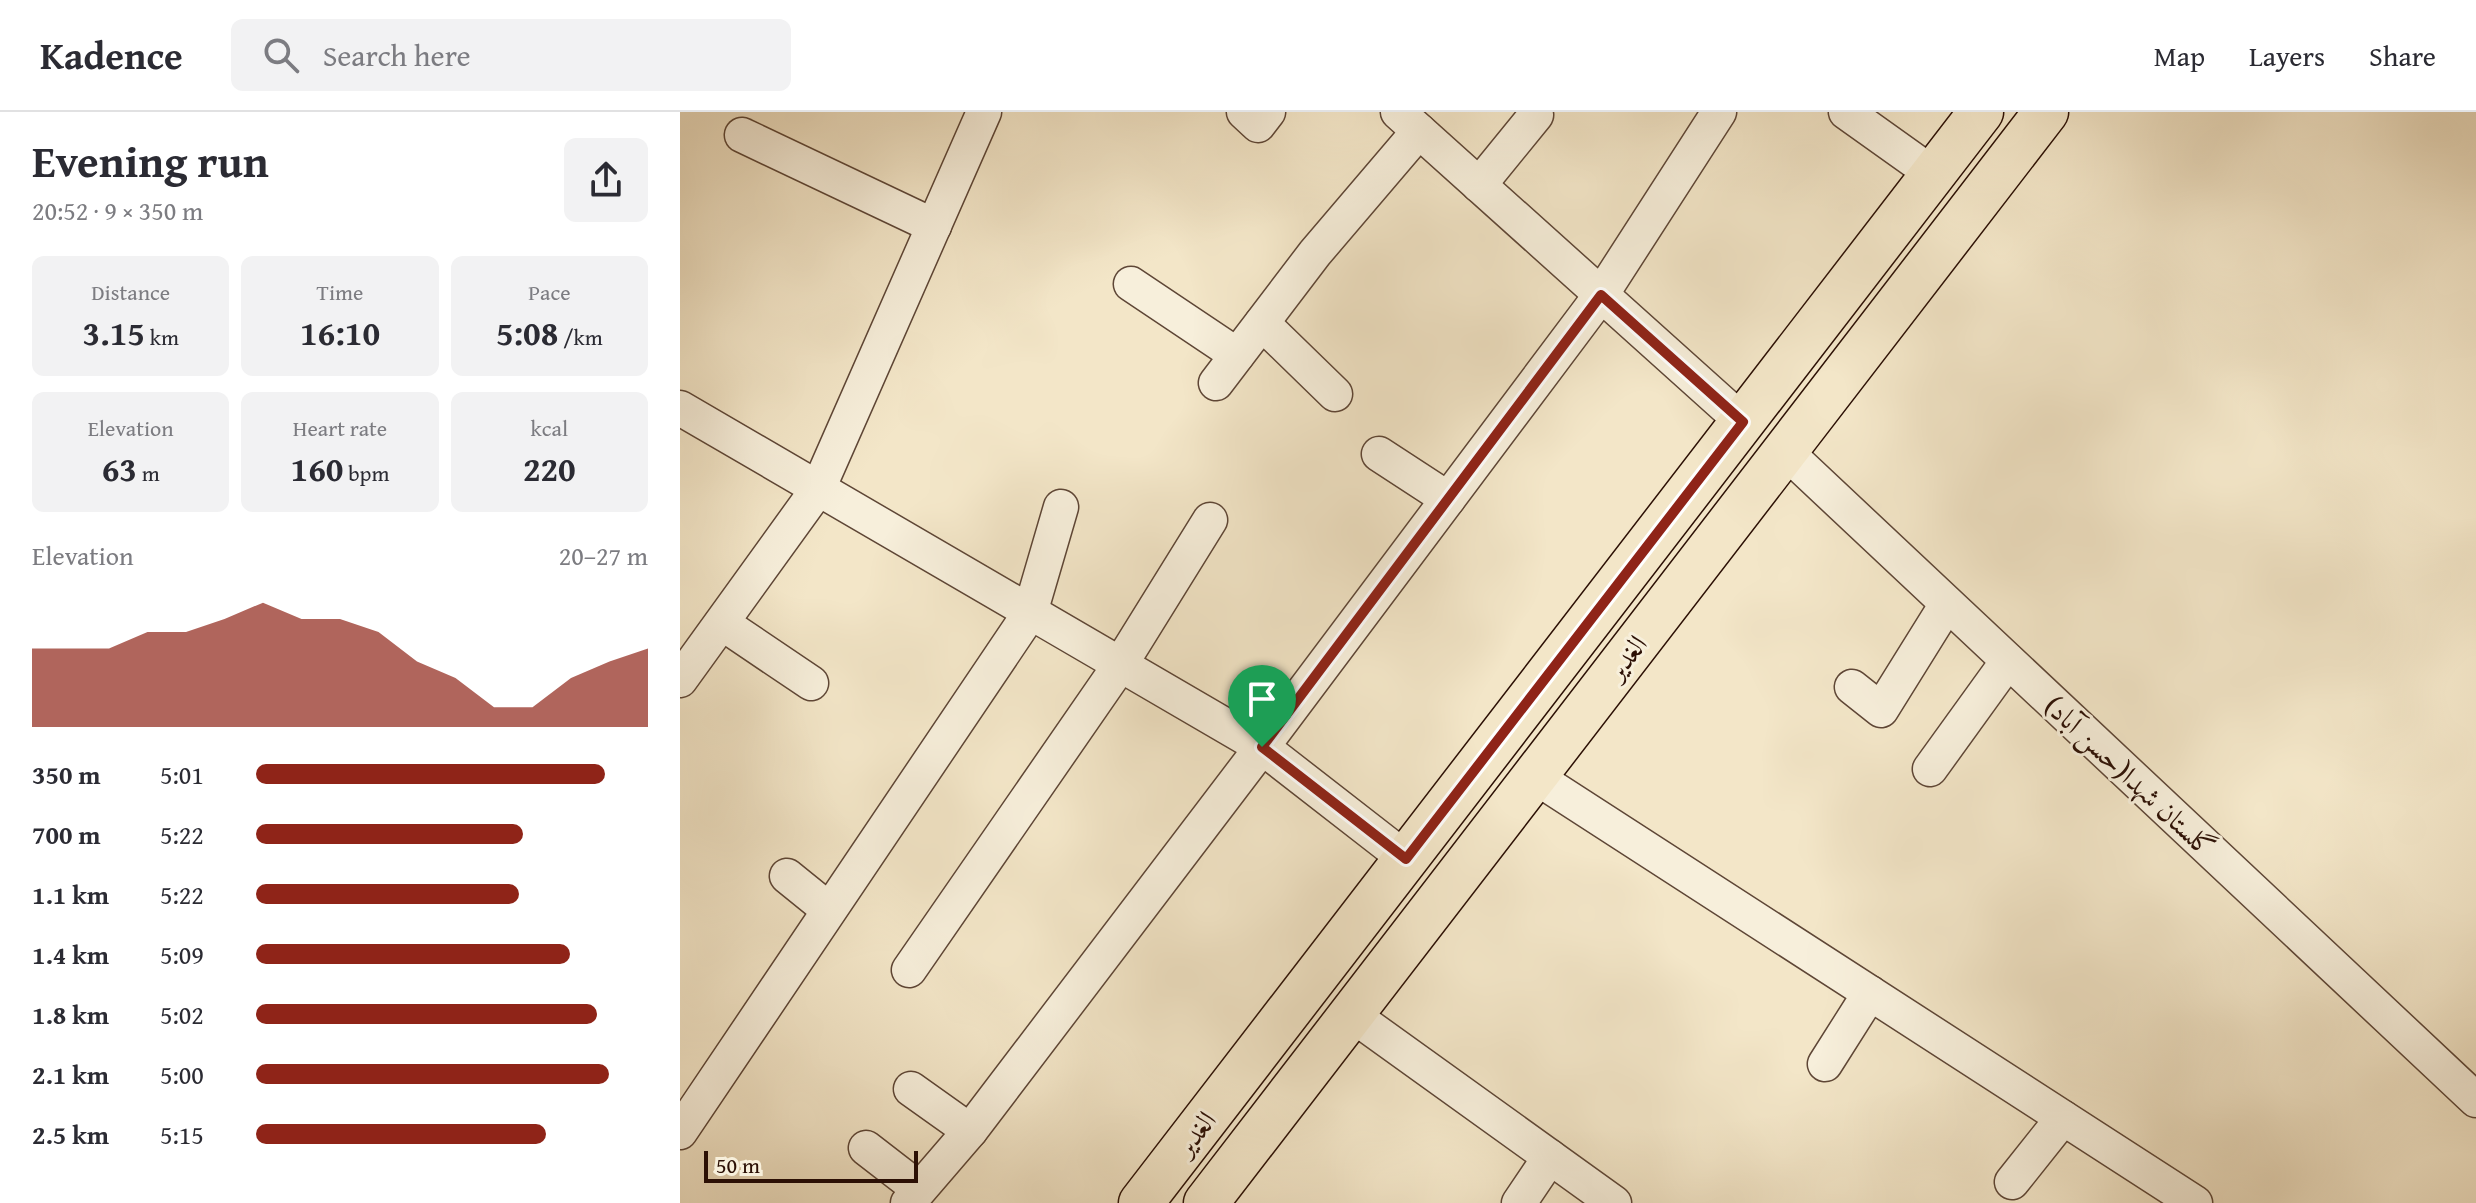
<!DOCTYPE html>
<meta charset="utf-8">
<style>
body{margin:0;font-family:"Gentium Book Plus",Amiri,serif;background:#f2f2f3;color:#2b2b33;height:100vh;display:flex;flex-direction:column;font-size:30px;white-space:nowrap}
*{box-sizing:border-box;margin:0}
p{font-size:26px;color:#7c7c81}
.icon{flex:none;width:44px;height:44px;fill:none;stroke:currentColor;stroke-width:2;stroke-linecap:round;stroke-linejoin:round}
.map{position:relative;flex:1;overflow:hidden}
.details{display:flex;flex-direction:column;background:#fff;width:680px}
.details>*{flex:none}
.scale{position:absolute;left:24px;bottom:20px;width:214px;box-sizing:border-box;padding-left:8px;border:4px solid #2c1005;border-top:0;font-size:22px;line-height:28px;white-space:nowrap;color:#2c1005;-webkit-text-stroke:6px #f7efdb;paint-order:stroke}
.pin{position:absolute;display:grid;place-items:center;width:68px;height:68px;color:#fff;margin:-82px -34px;border-radius:50% 50% 50% 0;rotate:-45deg;box-shadow:0 0 8px #0007}
.pin .icon{rotate:45deg}
.round{display:grid;place-items:center;flex:none;width:84px;height:84px;border-radius:12px;background:#f2f2f3}
.overview{display:flex;align-items:center;justify-content:space-between;height:136px;padding:0 32px}
h1{font-size:44px;font-weight:700;line-height:60px}
.figures{display:grid;grid-template-columns:repeat(3,1fr);gap:12px;height:136px;padding:8px 32px}
.figures div{display:grid;align-content:center;border-radius:12px;background:#f2f2f3;text-align:center}
.figures b{font-size:34px;font-weight:700}
.figures small{font-size:22px;font-weight:400}
.figures p{font-size:22px}
.chart{height:224px;padding:16px 32px}
.chart p{display:flex;justify-content:space-between}
.chart svg{width:100%;height:144px;margin-top:8px;fill:#8f2418;opacity:.7}
ul{padding:0 32px;list-style:none;font-size:26px}
li{display:grid;grid-template-columns:128px 96px 1fr;align-items:center;height:60px}
li i{height:20px;border-radius:10px;background:#8f2418}
header{display:flex;align-items:center;gap:48px;box-sizing:border-box;height:112px;padding:0 40px;background:#fff;border-bottom:2px solid #e1e1e2}
header strong{font-size:38px}
nav{display:flex;gap:44px;margin-inline-start:auto;font-size:28px}
.search{width:560px;height:72px;background:#f2f2f3;display:flex;align-items:center;gap:20px;box-sizing:border-box;padding:0 28px;border-radius:12px;color:#7c7c81;font-size:30px}
main{display:flex;flex:1;min-height:0}
.map>svg:first-child{display:block}
.lines{fill:none;stroke-linecap:round;stroke-linejoin:round}
.minor-casing{stroke:#5e4636;stroke-width:37}
.major-casing{stroke:#2c1005;stroke-width:47}
.minor{stroke:#f7efdb;stroke-width:34}
.major{stroke:#f3e6c8;stroke-width:44}
.route-casing{stroke:#fff;stroke-width:16}
.route{stroke:#8f2418;stroke-width:10}
.labels{text-anchor:middle;stroke-width:6;stroke-linejoin:round;paint-order:stroke}
.street-label{font-size:28px;fill:#2c1005;stroke:#f7efdb}
</style>
<header>
<strong>Kadence</strong>
<div class="search"><svg class="icon" aria-label="search" viewBox="0 0 24 24"><circle cx="10" cy="10" r="6"/><path d="M15 15l6 6"/></svg>Search here</div>
<nav><a>Map</a><a>Layers</a><a>Share</a></nav>
</header>
<main>
<section class="details">
<div class="overview"><div><h1>Evening run</h1><p>20:52 · 9 × 350 m</p></div><a class="round"><svg class="icon" aria-label="share" viewBox="0 0 24 24"><path d="M12 15V3M7 8l5-5 5 5M5 13v7h14v-7"/></svg></a></div>
<div class="figures">
<div><p>Distance</p><b>3.15<small> km</small></b></div>
<div><p>Time</p><b>16:10</b></div>
<div><p>Pace</p><b>5:08<small> /km</small></b></div>
</div>
<div class="figures">
<div><p>Elevation</p><b>63<small> m</small></b></div>
<div><p>Heart rate</p><b>160<small> bpm</small></b></div>
<div><p>kcal</p><b>220</b></div>
</div>
<div class="chart"><p><span>Elevation</span>20–27 m</p>
<svg viewBox="0 0 160 44" preserveAspectRatio="none"><path d="M0 44V20L10 20L20 20L30 15L40 15L50 11L60 6L70 11L80 11L90 15L100 24L110 29L120 38L130 38L140 29L150 24L160 20V44z"/></svg>
</div>
<ul>
<li><b>350 m</b>5:01<i style="width:89%"></i></li>
<li><b>700 m</b>5:22<i style="width:68%"></i></li>
<li><b>1.1 km</b>5:22<i style="width:67%"></i></li>
<li><b>1.4 km</b>5:09<i style="width:80%"></i></li>
<li><b>1.8 km</b>5:02<i style="width:87%"></i></li>
<li><b>2.1 km</b>5:00<i style="width:90%"></i></li>
<li><b>2.5 km</b>5:15<i style="width:74%"></i></li>
</ul>
</section>
<div class="map">
<svg width="1796" height="1091" viewBox="0 0 1796 1091">
<rect width="100%" height="100%" fill="#f3e6c8"/>
<filter id="stains"><feTurbulence type="fractalNoise" baseFrequency=".0025" numOctaves="4"/><feColorMatrix values="0 0 0 0 .2 0 0 0 0 .09 0 0 0 0 .02 0 0 0 .5 -.17"/></filter>
<radialGradient id="worn" r=".72"><stop offset=".6" stop-color="#630" stop-opacity="0"/><stop offset="1" stop-color="#630" stop-opacity=".3"/></radialGradient>
<g class="lines">
<defs>
<g id="minor">
<path d="M564,0L578,13L588,0"/>
<path d="M718,0L1063,310"/>
<path d="M1166,0L1253,62"/>
<path d="M62,23L254,114"/>
<path d="M799,73L856,3"/>
<path d="M451,172L557,243"/>
<path d="M582,211L655,282"/>
<path d="M536,271L635,141L739,19"/>
<path d="M0,296L582,635L726,747"/>
<path d="M1105,339L1796,988"/>
<path d="M699,342L768,387"/>
<path d="M42,511L131,571"/>
<path d="M0,568L138,377L304,0"/>
<path d="M1172,575L1201,598L1267,492"/>
<path d="M1250,657L1328,549"/>
<path d="M854,664L1515,1091"/>
<path d="M107,764L149,798"/>
<path d="M229,858L440,553L530,408"/>
<path d="M671,902L934,1091"/>
<path d="M1145,952L1190,881"/>
<path d="M231,977L290,1019"/>
<path d="M0,1020L350,501L381,395"/>
<path d="M186,1036L239,1077"/>
<path d="M1332,1070L1383,1006"/>
<path d="M228,1091L290,1019L582,635L921,183L1039,0"/>
<path d="M839,1091L870,1045"/>
</g>
<g id="major">
<path d="M461,1091L1301,0"/>
<path d="M526,1091L1366,0"/>
</g>
</defs>
<use href="#minor" class="minor-casing"/>
<use href="#major" class="major-casing"/>
<use href="#minor" class="minor"/>
<use href="#major" class="major"/>
</g>
<g class="lines">
<defs>
<path id="route" d="M921,183L1063,310L726,747L582,635Z"/>
</defs>
<use href="#route" class="route-casing"/>
<use href="#route" class="route"/>
</g>
<g class="labels">
<g class="street-label">
<text transform="translate(946 545) rotate(-52)" y="10">الغدیر</text>
<text transform="translate(1450 664) rotate(43)" y="10">گلستان شهدا(حسن آباد)</text>
<text transform="translate(515 1021) rotate(-52)" y="10">الغدیر</text>
</g>
</g>
<rect width="100%" height="100%" filter="url(#stains)"/>
<rect width="100%" height="100%" fill="url(#worn)"/>
</svg>
<div class="scale">50 m</div>
<div class="pin" style="left:582px;top:635px;background:#1e9e55"><svg class="icon" aria-label="arrive" viewBox="0 0 24 24"><path d="M6 21V4h12l-3 4 3 4H6"/></svg></div>
</div>
</main>
